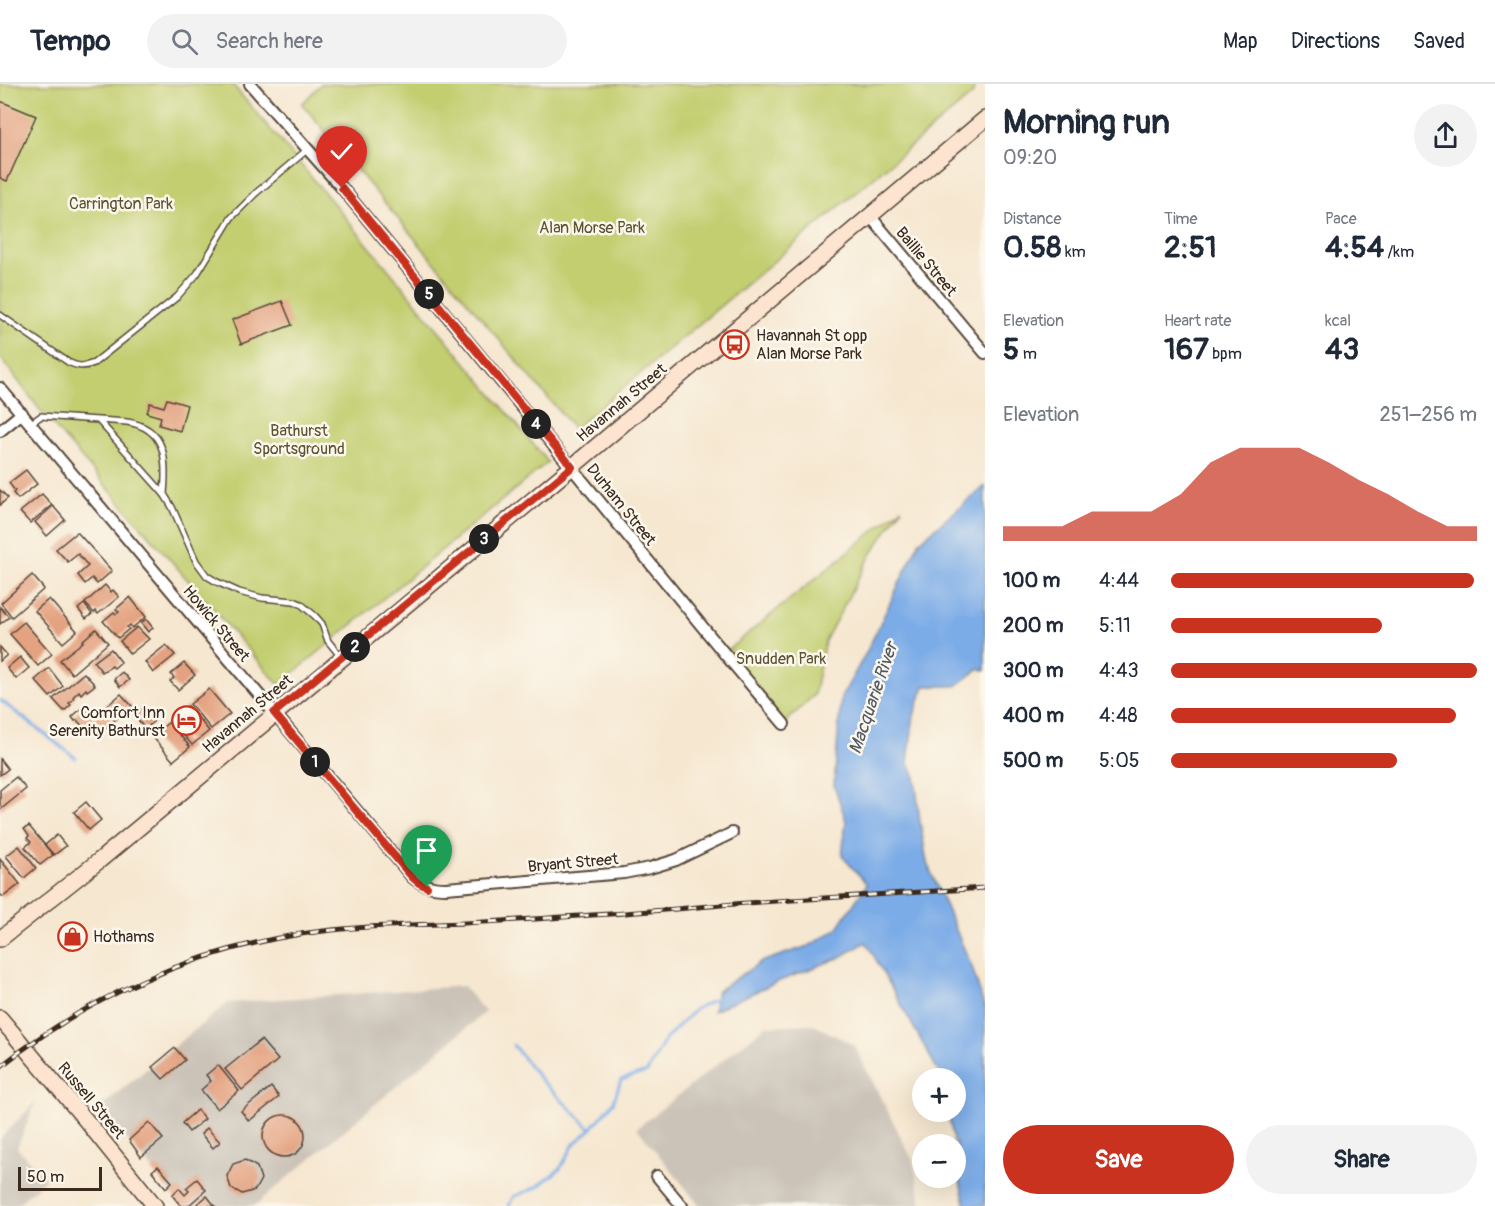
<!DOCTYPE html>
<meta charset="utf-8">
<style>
body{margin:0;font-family:Pangolin,sans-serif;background:#f2f2f3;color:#1f2937;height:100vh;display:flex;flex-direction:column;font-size:22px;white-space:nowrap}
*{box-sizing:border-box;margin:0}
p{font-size:20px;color:#747a83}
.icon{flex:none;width:33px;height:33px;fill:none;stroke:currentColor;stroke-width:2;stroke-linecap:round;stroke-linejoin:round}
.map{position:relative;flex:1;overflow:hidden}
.drawer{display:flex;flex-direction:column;background:#fff;width:510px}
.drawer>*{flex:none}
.tools{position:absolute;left:912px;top:984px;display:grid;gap:12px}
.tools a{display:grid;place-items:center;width:54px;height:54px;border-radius:50%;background:#fff;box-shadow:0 6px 24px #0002;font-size:30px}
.scale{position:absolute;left:18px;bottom:15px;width:84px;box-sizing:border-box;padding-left:6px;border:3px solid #3b2a1e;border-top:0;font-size:16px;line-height:21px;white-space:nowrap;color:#3b2a1e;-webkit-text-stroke:4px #fbf7ec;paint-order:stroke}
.pin{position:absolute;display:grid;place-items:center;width:51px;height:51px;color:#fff;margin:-62px -26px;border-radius:50% 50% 50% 0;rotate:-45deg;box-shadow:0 0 6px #0007}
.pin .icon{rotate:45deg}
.km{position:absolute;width:30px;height:30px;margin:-15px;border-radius:50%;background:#222;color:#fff;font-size:16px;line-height:30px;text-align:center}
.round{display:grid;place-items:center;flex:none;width:63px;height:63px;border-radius:32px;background:#f2f2f3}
.summary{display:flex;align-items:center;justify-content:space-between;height:102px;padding:0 18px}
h1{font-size:33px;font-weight:700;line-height:45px}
.metrics{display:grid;grid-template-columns:repeat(3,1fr);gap:9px;height:102px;padding:6px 18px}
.metrics div{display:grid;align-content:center}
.metrics b{font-size:30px;font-weight:700}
.metrics small{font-size:16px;font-weight:400}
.metrics p{font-size:16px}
.chart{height:168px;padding:12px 18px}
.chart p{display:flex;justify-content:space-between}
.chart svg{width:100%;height:108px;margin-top:6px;fill:#c8321e;opacity:.7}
.cta{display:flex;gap:12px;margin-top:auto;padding:12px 18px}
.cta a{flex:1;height:69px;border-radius:36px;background:#c8321e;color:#fff;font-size:24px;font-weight:700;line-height:69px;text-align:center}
.cta a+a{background:#f2f2f3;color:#1f2937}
ul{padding:0 18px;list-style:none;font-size:20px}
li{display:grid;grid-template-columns:96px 72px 1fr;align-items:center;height:45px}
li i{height:15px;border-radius:8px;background:#c8321e}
header{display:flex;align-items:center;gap:36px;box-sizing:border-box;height:84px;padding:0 30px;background:#fff;border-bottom:2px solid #e0e1e3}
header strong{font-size:28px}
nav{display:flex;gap:33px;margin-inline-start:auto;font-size:21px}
.search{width:420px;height:54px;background:#f2f2f3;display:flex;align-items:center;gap:15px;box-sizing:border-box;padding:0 21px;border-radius:33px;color:#747a83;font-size:22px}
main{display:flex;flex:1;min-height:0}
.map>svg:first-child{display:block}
.industrial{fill:#cbc3b8}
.green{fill:#c2ce70;stroke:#7e7c47;stroke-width:1.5}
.water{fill:#7cace7;stroke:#5c6b82;stroke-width:1.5}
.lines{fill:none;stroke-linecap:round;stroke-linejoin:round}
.stream{stroke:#7cace7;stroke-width:3}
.building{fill:#e4a280}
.lane-casing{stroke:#574639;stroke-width:8}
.street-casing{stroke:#574639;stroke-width:14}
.secondary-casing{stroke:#574639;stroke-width:18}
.lane{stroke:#fff;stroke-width:5}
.street{stroke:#fff;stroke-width:10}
.secondary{stroke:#fde4d1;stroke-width:15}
.rail-casing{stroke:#3b2a1e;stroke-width:5}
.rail{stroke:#fbf7ec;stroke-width:3;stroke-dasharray:9;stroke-linecap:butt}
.route-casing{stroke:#fff;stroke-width:12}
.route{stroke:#c8321e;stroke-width:8}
.labels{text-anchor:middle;stroke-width:5;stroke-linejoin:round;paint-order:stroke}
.park-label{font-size:16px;fill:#5d5332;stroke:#fbf7ec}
.street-label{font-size:16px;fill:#3b2a1e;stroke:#fbf7ec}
.poi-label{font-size:16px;fill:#3b2a1e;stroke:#fbf7ec;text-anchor:start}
.water-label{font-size:18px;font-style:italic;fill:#525864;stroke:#fbf7ec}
</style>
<header>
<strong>Tempo</strong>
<div class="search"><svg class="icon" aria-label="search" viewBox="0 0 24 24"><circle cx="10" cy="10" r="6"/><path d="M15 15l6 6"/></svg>Search here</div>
<nav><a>Map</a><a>Directions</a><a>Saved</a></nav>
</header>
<main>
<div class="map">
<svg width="985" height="1122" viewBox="0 0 985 1122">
<rect width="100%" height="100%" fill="#fbf7ec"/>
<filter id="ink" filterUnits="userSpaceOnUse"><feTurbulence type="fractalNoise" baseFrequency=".0167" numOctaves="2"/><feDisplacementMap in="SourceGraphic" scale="12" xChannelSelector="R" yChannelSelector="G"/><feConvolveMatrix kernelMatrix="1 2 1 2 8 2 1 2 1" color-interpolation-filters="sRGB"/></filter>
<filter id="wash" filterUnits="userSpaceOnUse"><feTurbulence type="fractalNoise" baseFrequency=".008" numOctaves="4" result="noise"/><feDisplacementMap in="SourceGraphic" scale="24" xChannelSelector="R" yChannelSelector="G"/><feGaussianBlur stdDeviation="1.35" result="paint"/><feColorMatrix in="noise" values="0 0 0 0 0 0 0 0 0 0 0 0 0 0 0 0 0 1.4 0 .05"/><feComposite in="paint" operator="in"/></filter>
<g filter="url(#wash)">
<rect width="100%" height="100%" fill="#f6e7d0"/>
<g class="industrial">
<path d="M463,902L485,928L254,1122H183L100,1023L228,919Z"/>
<path d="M812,940L854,961L913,1077L922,1122H700L637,1044L766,942Z"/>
<path d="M36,1017L17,1064L46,1095L15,1122H0V1055Z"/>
</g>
<g class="green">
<path d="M0,0H232L330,115L548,378L279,601L40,326L0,273Z"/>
<path d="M321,0H974L973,10L574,345L302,20Z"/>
<path d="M902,424L872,469L825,557L814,611L784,640L724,569Z"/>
</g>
<path class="water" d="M985,402V586L979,585L956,602H924L914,631L908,678L915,692L920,738L927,779L972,883L985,925V1122H966C960,1102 956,1081 956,1060H954L948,1028H956V994H942L866,858L841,873L777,898L713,927L717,907L761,878L811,861L837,845L867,800L842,772L846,737L834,701L841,614L867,567L919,458Z"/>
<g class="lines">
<g class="stream">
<path d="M0,616L76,674"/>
<path d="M513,961L541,996L591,1045"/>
<path d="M509,1122L513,1113L537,1103L560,1085L574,1060L591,1045L613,1019L621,996L647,988L665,956L695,925L718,914"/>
</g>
</g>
<g id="blocks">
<g class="building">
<path d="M0,17L36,32L7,97L0,94Z"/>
<path d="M282,217L292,241L241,260L232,236Z"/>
<path d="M167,315L187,321L180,347L159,341L161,333L147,329L150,319L164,323Z"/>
<path d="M26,386L37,400L18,415L13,409L15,407L9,399Z"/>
<path d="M0,406L8,414L0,421Z"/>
<path d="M42,410L52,421L30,439L20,428Z"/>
<path d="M53,422L65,436L47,452L35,438Z"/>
<path d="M77,448L112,487L97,500L92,494L85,500L78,491L88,482L78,470L68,478L56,465Z"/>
<path d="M32,491L44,505L12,533L1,519Z"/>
<path d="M105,501L111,508L113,506L119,513L103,526L98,530L96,527L94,529L85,519Z"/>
<path d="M130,513L146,533L132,544L130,541L127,543L129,545L118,554L103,537L114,528L116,530L119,528L116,525Z"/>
<path d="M49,515L77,547L63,559L35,527Z"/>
<path d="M84,520L92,530L86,535L78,525Z"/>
<path d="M0,523L9,533L0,540Z"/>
<path d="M146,535L153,544L148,548L141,539Z"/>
<path d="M24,538L52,570L38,582L10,550Z"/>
<path d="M137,543L149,555L130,570L120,557Z"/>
<path d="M96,545L108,559L72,590L60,576L83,558L82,557Z"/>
<path d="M166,561L175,571L153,589L145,578Z"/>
<path d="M0,563L7,571L0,577Z"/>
<path d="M111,565L121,578L114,584L112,582L102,588L94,578Z"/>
<path d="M20,573L29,584L16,595L7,584Z"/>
<path d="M184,579L195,591L178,606L170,597L174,594L171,590Z"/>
<path d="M49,584L63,602L50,613L35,596Z"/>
<path d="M122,588L129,596L120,603L114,595Z"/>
<path d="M84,589L95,601L87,607L86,605L81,610L79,607L73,613L74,615L69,619L71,621L64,627L53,615Z"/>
<path d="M209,605L230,630L211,645L190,620Z"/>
<path d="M121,610L132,622L103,646L100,643L90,651L77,636L75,637L72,633L84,622L94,633Z"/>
<path d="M188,622L209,647L192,661L171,636Z"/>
<path d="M143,624L154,637L145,645L134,631Z"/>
<path d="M169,638L190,663L173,677L152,652Z"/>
<path d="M0,675L8,685L0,691Z"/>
<path d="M16,693L26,705L0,726V706Z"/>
<path d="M86,718L101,736L89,746L74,728Z"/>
<path d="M29,742L53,771L40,781L25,763L31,758L27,754L29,752L24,745Z"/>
<path d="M57,751L66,762L54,771L45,761Z"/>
<path d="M19,762L36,784L24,794L6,772Z"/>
<path d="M0,775L20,800L3,813L0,810Z"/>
<path d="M76,840L86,852L70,865L60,853Z"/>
<path d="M261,956L278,976L242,1006L225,985Z"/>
<path d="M175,964L185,976L163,995L152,983Z"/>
<path d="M218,981L239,1007L217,1025L201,1006L211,997L206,991Z"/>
<path d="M271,1003L279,1013L249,1037L241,1027Z"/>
<path d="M197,1026L205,1035L189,1048L182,1039Z"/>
<circle cx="284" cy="1052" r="21"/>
<path d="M149,1038L163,1055L141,1073L129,1056Z"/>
<path d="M207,1044L220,1058L213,1064L201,1050Z"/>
<path d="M245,1076L257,1083L261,1095L255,1106L242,1110L231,1104L227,1092L233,1080Z"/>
<path d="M158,1082L172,1098L166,1104L152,1087Z"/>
<path d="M197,1095L206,1106L188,1122H181L172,1111L179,1104L185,1111L189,1107L186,1104Z"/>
<path d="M207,1112L215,1122H195Z"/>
</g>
</g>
</g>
<g filter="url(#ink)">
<use href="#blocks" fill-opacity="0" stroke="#574639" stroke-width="1.5"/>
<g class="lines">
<defs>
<g id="lane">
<path d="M0,231L68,278C78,283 84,283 94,279L177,213L197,190L231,134L256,109L308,65"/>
<path d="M99,337L164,410L172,423L196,477L207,492L217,498L239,508L262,514L294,517L301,520L315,532L322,540L328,557L341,573"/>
<path d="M30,340L41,332L127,338C167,344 167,377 164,410"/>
</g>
<g id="street">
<path d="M250,0L342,104L724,569L784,640"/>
<path d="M870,132L985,269"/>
<path d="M0,304L357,727L412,793C423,802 433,804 446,804L624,789L650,784L676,776L732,749"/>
<path d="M0,347L22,329"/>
<path d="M657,1092L682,1122"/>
</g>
<g id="secondary">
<path d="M0,855L100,776L572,383L985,35"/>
<path d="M0,934L89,1040L155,1122"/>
</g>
</defs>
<use href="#lane" class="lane-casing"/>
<use href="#street" class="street-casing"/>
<use href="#secondary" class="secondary-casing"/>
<use href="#lane" class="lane"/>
<use href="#street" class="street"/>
<use href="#secondary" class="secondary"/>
<defs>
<path id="rail" d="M0,983C86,914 192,867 301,850C355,842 410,841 464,839C507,837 550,834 592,831C648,828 704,822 760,818C835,813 910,809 985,804"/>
</defs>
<use href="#rail" class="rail-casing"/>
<use href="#rail" class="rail"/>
</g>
</g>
<g class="lines" filter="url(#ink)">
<defs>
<path id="route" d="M342,104L572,383L274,629L412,793L419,799L427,803"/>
</defs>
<use href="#route" class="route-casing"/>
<use href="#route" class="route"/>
</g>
<defs>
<symbol id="bus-ring" viewBox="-11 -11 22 22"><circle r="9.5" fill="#fbf7ec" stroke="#c8321e" stroke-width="1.5"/><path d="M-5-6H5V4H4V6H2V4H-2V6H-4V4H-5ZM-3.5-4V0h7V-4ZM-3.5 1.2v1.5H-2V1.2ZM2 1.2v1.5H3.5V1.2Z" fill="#c8321e"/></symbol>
<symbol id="hotel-ring" viewBox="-11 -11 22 22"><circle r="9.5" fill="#fbf7ec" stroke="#c8321e" stroke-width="1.5"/><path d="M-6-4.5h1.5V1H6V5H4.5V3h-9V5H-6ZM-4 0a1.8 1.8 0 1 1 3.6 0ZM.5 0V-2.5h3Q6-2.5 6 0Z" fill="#c8321e"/></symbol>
<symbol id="shop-ring" viewBox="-11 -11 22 22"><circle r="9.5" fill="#fbf7ec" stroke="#c8321e" stroke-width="1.5"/><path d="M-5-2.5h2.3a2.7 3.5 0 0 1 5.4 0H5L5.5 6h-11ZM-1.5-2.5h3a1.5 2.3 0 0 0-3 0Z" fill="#c8321e"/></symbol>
</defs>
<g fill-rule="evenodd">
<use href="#bus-ring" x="718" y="244" width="33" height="33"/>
<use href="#hotel-ring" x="170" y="620" width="33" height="33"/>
<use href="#shop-ring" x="56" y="836" width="33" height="33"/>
</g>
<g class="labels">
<g class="park-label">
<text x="121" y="125">Carrington Park</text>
<text x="592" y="149">Alan Morse Park</text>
<text x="299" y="352">Bathurst<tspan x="299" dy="18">Sportsground</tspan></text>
<text x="781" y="580">Snudden Park</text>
</g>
<g class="street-label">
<text transform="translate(927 177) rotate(50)" y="6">Baillie Street</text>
<text transform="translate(621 318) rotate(-40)" y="6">Havannah Street</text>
<text transform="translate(622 420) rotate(51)" y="6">Durham Street</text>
<text transform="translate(217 539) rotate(50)" y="6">Howick Street</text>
<text transform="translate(247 629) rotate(-40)" y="6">Havannah Street</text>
<text transform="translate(573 778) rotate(-5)" y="6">Bryant Street</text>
<text transform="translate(92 1016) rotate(50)" y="6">Russell Street</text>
</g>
<g class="poi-label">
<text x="756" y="257">Havannah St opp<tspan x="756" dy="18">Alan Morse Park</tspan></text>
<text x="165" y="634" text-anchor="end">Comfort Inn<tspan x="165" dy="18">Serenity Bathurst</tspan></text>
<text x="93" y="858">Hothams</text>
</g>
<g class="water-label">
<text transform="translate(873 614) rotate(-71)" y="6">Macquarie River</text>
</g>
</g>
</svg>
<div class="tools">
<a>+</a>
<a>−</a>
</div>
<div class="scale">50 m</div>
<div class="pin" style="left:427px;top:803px;background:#1e9e55"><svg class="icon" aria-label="arrive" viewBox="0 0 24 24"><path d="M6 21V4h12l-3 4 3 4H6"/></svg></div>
<div class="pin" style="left:342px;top:104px;background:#d93025"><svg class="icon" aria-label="check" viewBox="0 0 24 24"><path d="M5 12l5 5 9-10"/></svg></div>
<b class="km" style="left:315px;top:678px">1</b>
<b class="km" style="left:355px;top:563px">2</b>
<b class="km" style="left:484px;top:455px">3</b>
<b class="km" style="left:536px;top:340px">4</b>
<b class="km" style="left:429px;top:210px">5</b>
</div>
<section class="drawer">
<div class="summary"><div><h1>Morning run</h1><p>09:20</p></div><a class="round"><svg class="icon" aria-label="share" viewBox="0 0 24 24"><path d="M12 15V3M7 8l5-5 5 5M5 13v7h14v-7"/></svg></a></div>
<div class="metrics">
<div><p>Distance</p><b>0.58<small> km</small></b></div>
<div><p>Time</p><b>2:51</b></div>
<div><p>Pace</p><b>4:54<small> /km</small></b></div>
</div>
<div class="metrics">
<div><p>Elevation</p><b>5<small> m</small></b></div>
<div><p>Heart rate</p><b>167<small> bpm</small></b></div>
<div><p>kcal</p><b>43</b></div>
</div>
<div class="chart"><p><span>Elevation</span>251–256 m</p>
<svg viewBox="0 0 160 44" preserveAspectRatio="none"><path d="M0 44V38L10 38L20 38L30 32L40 32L50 32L60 25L70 12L80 6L90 6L100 6L110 12L120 19L130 25L140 32L150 38L160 38V44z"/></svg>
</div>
<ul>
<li><b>100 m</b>4:44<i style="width:99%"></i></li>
<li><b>200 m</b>5:11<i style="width:69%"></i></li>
<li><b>300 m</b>4:43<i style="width:100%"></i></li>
<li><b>400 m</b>4:48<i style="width:93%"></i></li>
<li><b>500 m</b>5:05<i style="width:74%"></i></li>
</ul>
<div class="cta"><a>Save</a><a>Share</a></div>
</section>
</main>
